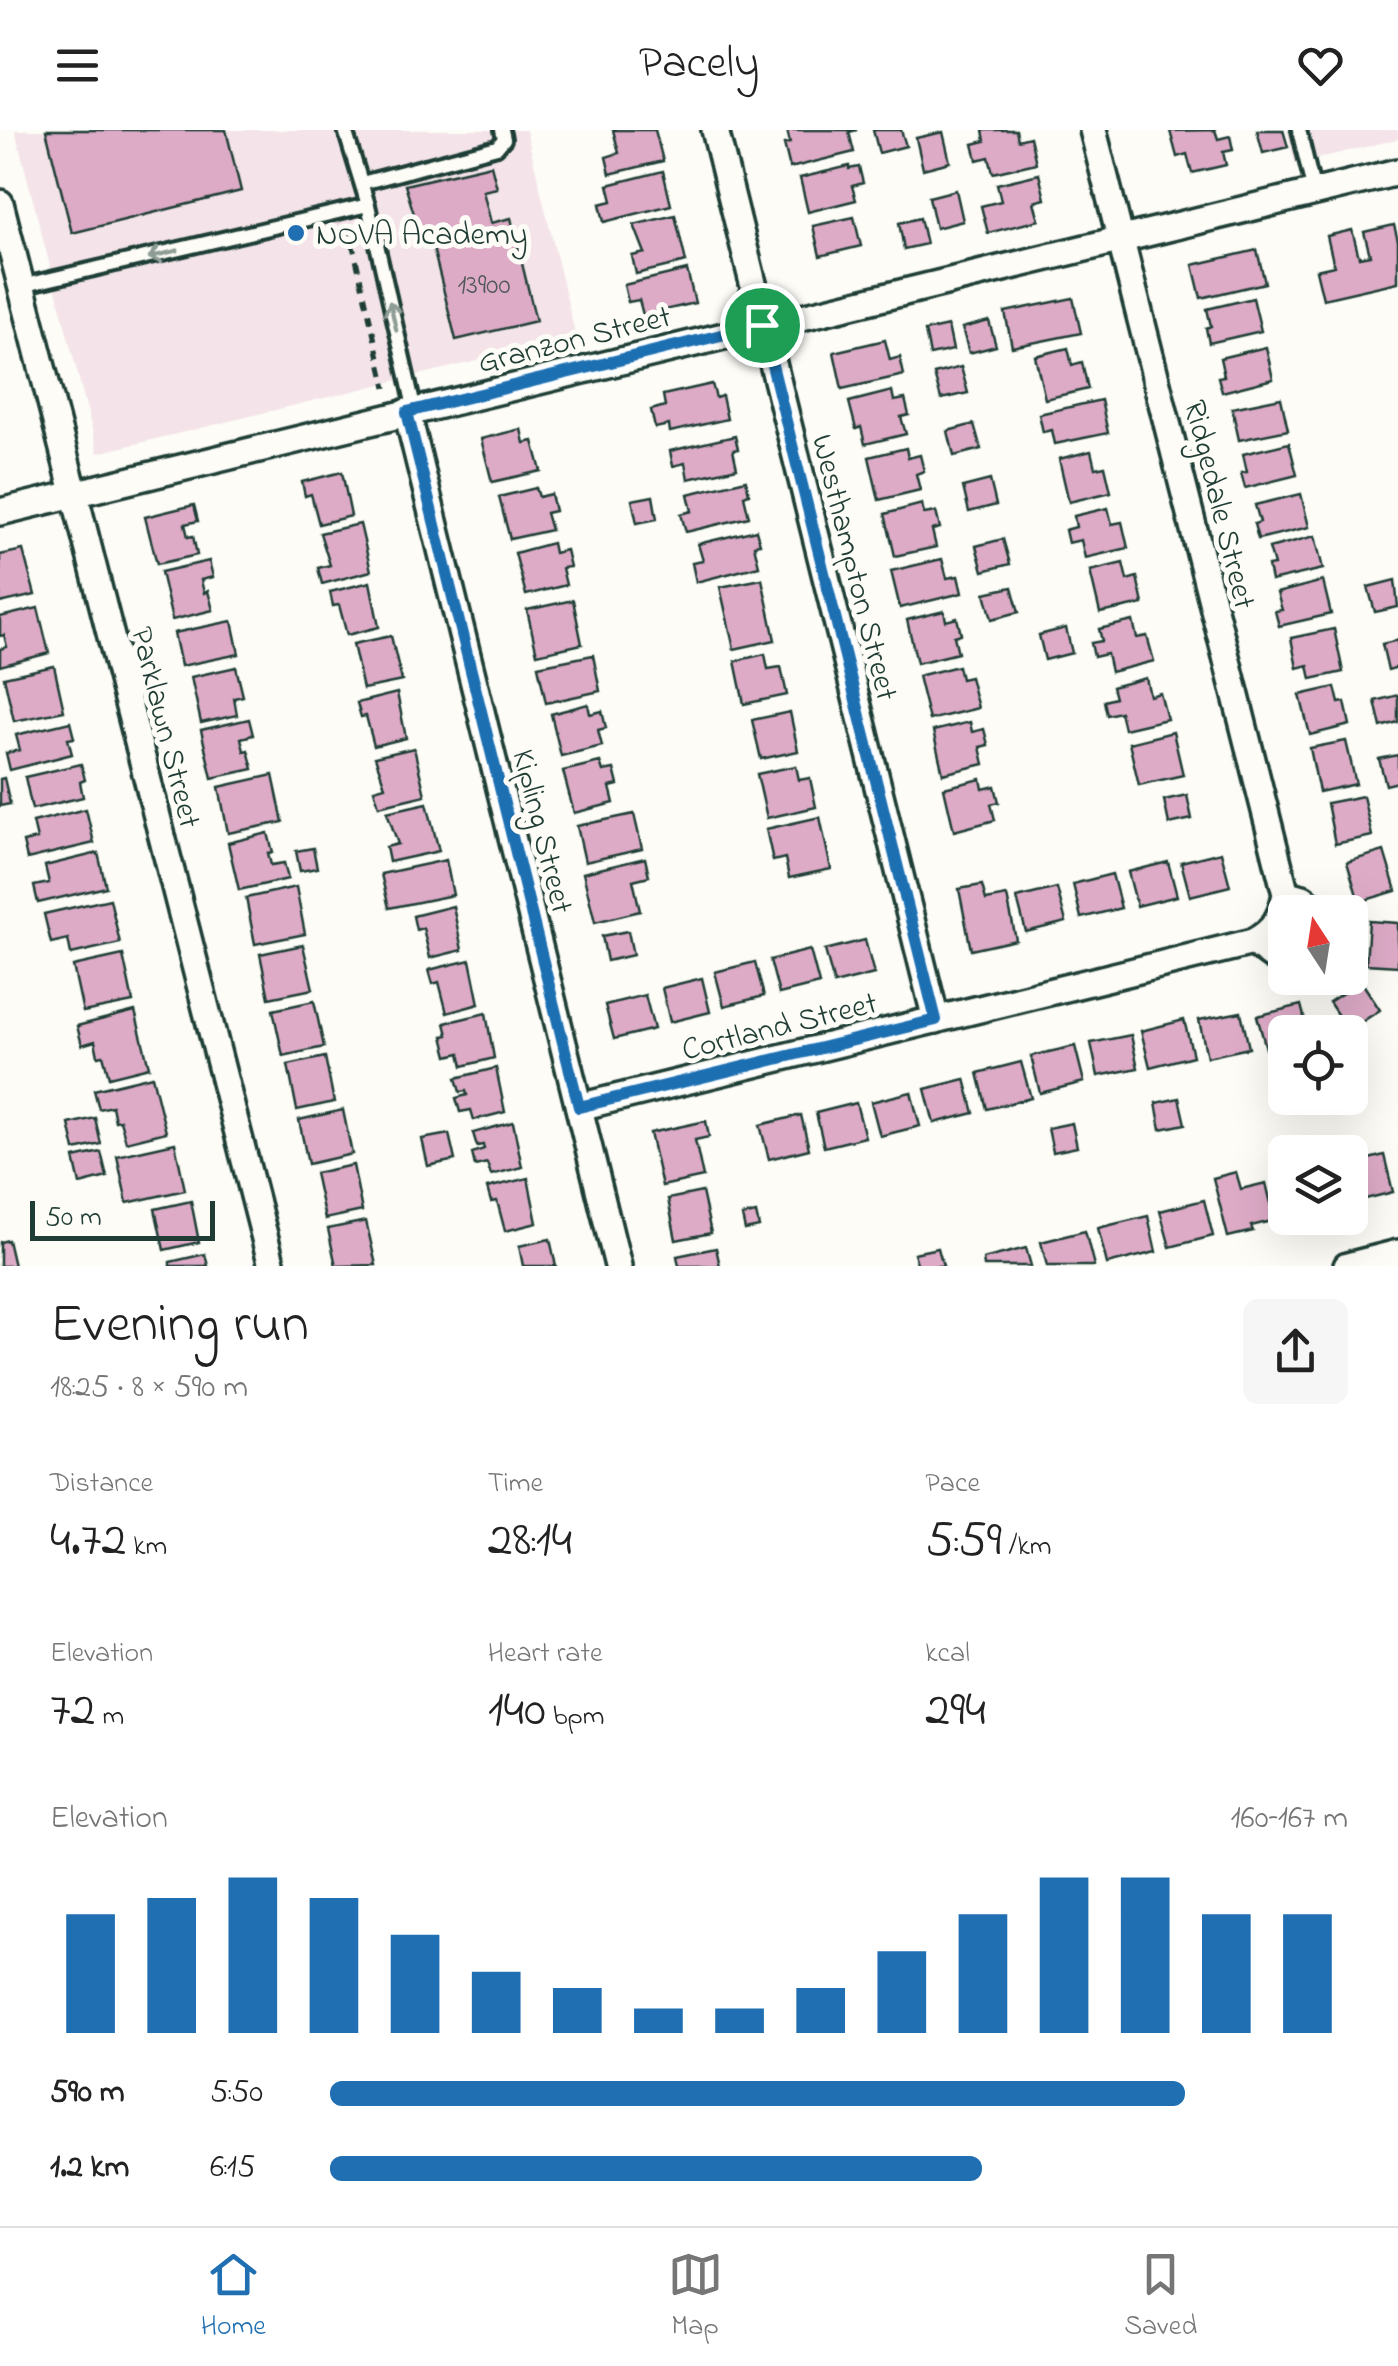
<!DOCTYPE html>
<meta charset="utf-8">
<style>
body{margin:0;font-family:"Indie Flower",sans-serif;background:#f6f6f6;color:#222;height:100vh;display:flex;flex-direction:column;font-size:38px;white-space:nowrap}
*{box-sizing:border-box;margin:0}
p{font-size:32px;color:#767676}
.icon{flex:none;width:55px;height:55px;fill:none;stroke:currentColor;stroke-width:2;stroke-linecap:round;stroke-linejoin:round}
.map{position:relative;height:1136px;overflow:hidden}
.panel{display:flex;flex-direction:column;background:#fff;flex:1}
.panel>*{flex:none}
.needle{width:65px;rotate:348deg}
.tools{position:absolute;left:1268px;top:765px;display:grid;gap:20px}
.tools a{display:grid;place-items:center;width:100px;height:100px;border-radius:15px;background:#fff;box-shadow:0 10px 40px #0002;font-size:50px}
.scale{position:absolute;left:30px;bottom:25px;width:185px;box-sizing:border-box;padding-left:10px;border:5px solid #1f3d34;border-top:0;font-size:28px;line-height:35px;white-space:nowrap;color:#1f3d34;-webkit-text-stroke:8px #fdfcf7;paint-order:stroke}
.pin{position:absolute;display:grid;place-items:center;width:85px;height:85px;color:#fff;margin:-42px;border:5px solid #fff;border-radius:50%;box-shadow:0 2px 10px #0007}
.round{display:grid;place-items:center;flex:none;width:105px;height:105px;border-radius:15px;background:#f6f6f6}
.head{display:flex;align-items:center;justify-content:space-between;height:170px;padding:0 50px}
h1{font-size:55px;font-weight:600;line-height:75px}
.stats{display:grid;grid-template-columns:repeat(3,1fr);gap:15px;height:170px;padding:10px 50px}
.stats div{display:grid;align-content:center}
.stats b{font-size:50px;font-weight:600}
.stats small{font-size:28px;font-weight:400}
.stats p{font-size:28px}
.chart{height:280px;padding:20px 50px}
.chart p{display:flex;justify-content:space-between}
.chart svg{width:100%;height:180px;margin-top:10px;stroke:#1f6fb2;stroke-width:6}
ul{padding:0 50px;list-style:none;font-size:32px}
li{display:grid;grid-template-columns:160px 120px 1fr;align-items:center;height:75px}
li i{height:25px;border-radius:12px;background:#1f6fb2}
header{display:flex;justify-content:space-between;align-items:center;height:130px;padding:0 50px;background:#fff;font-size:45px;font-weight:600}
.dock{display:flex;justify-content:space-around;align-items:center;height:140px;border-top:2px solid #e0e0e0;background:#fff;font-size:28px;color:#767676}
.dock a{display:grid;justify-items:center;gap:5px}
.dock .on{color:#1f6fb2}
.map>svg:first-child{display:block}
.built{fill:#f4e4e9}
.building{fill:#deabc7;stroke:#1f3d34;stroke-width:2.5}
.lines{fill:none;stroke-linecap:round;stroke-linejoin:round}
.lane-casing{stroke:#1f3d34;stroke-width:20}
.street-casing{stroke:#1f3d34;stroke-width:32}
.path{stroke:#1f3d34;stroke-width:5;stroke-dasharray:10 8;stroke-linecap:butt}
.lane{stroke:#fdfcf7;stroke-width:12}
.street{stroke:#fdfcf7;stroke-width:25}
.oneway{stroke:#8e9c96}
.route-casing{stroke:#fff;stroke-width:20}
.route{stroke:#1f6fb2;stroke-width:12}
.poi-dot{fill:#1f6fb2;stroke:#fdfcf7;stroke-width:4}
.labels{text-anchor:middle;stroke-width:10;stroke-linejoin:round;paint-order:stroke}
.number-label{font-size:28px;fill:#4f5859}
.poi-label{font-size:32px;fill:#1f3d34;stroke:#fdfcf7;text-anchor:start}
.street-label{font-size:32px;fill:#1f3d34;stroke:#fdfcf7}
</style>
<header><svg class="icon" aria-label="menu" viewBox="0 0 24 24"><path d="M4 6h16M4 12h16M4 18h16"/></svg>Pacely<svg class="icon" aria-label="heart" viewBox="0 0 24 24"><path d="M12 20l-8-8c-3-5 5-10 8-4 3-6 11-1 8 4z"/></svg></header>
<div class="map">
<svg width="1398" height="1136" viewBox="0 0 1398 1136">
<rect width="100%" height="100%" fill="#fdfcf7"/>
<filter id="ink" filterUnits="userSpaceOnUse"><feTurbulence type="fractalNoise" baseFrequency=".01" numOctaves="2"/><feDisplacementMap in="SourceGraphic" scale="20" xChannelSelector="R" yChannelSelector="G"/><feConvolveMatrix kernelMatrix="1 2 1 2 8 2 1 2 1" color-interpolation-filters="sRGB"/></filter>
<g filter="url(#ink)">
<g class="built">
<path d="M15,0H526L576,207L98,323Z"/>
<path d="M1287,0H1398V9L1295,34Z"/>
</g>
<g class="building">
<path d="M46,0H226L241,61L72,103Z"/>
<path d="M613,0H655L663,31L610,44L606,27L619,23Z"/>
<path d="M787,0H857L849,2L854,22L790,38L784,14L790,13Z"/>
<path d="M873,0H901L906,16L879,23Z"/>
<path d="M983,0H1016L1018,10L1030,7L1036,33L993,43L989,27L977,30L973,14L985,11Z"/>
<path d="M1215,0L1218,9L1230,6L1233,20L1223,22L1226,35L1192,43L1187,24L1177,27L1170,1Z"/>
<path d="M1257,0H1283L1288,17L1263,23Z"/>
<path d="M943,2L950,32L923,39L916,8Z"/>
<path d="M491,35L497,58L483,61L491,93L511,88L536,191L456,210L432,114L424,116L405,55Z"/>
<path d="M849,36V39L859,37L863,53L852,56L856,70L808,82L800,48Z"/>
<path d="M663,41L671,75L604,92L600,74L612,71L608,55Z"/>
<path d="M1039,44L1045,69L1034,72L1039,90L988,103L981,76L1001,71L997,54Z"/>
<path d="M956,60L963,91L936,98L929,67Z"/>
<path d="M675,85L686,132L636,144L632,126L645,123L634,95Z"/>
<path d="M854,87L861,116L820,126L813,96Z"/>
<path d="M920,88L926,114L904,119L899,93Z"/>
<path d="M1394,95L1398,111V152L1323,169L1316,140L1334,136L1327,106L1352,100L1359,127L1370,125L1364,102Z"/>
<path d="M1257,120L1265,153L1201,168L1193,135Z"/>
<path d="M687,140L695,173L643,185L639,170L628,172L624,155Z"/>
<path d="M1073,168L1081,203L1012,217L1005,182Z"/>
<path d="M1253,168L1261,201L1209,213L1206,198L1211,196L1207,179Z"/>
<path d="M989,191L996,216L969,223L962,198Z"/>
<path d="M948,196L953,220L930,225L925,201Z"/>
<path d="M885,210L890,230L900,227L904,245L842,259L834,222Z"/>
<path d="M1266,217L1273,249L1222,262L1218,247L1224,246L1220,228Z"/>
<path d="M1068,218L1072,235L1082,232L1088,259L1045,269L1035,226Z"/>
<path d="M961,237L968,263L941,269L934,244Z"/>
<path d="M712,254L716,268L722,266L727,289L670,302L669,295L655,298L651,280L665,276L663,265Z"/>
<path d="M892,261L894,271L905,269L909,285L901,287L906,304L865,314L861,297L856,299L849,272Z"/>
<path d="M1281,268L1288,300L1239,310L1232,278Z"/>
<path d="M1101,270L1108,303L1055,314L1052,300L1043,302L1039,284Z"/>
<path d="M974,294L981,319L954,326L948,301Z"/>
<path d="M521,299L524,313L533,311L541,341L492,352L481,309Z"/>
<path d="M735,306L738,319L733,320L737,338L688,349L685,333L673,336L670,321Z"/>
<path d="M1289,313L1297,345L1245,358L1241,343L1247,342L1243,324Z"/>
<path d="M906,318L908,328L920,325L924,341L916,344L920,360L879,370L869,327Z"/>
<path d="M1091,321L1095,338L1105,336L1111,362L1069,372L1059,329Z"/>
<path d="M342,342L351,386L319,394L311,364L305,366L302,352Z"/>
<path d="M746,350L749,364L744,366L749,387L686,402L681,384L692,381L688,364Z"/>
<path d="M990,350L996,375L969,382L963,357Z"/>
<path d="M536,358L539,367L551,364L555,381L546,383L551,400L510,409L499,367Z"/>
<path d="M1301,364L1309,397L1258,409L1254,394L1260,392L1255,375Z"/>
<path d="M653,366L657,389L637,393L632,370Z"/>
<path d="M922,374L924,384L936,382L940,398L932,400L936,417L895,426L885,384Z"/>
<path d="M194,375L198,391L185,394L188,407L193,406L197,425L157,434L145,387Z"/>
<path d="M1108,378L1112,394L1122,392L1128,418L1085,428L1081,410L1068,413L1065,400L1076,397L1074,386Z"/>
<path d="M360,394L371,441L322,454L318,438L330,435L320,403Z"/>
<path d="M756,400L760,414L754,415L759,436L696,452L692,433L703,431L698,414Z"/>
<path d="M1315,406L1323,439L1271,451L1268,436L1274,435L1269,418Z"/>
<path d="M1003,409L1010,434L983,441L976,416Z"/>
<path d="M552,413L554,423L566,420L570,437L562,438L566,455L526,465L515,423Z"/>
<path d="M23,420L35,465L0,473V425Z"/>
<path d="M942,429L947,448L958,446L962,463L900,478L891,441Z"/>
<path d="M209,431L213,447L201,450L204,463L208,461L213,480L172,490L161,442Z"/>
<path d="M1123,433L1127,450L1137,447L1143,474L1100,483L1090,441Z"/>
<path d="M762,449L775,510L734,519L720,457Z"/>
<path d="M1395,450L1398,477L1375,482L1368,457Z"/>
<path d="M1323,451L1331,484L1279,496L1275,481L1282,480L1277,463Z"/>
<path d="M370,452L379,497L347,505L339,475L333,476L330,462Z"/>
<path d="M1012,457L1019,482L992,489L985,463Z"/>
<path d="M573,470L582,514L537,524L527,480Z"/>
<path d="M38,478L49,523L0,536V519L7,517L4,505L0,506V487Z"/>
<path d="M944,481L946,491L957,488L961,504L954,506L958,523L917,533L907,490Z"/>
<path d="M232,491L239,524L181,536L174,503Z"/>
<path d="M1133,491L1137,508L1147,506L1154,531L1111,542L1107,524L1094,527L1091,513L1102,511L1099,499Z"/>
<path d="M1066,498L1072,523L1045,530L1039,505Z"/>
<path d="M1334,499L1343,542L1311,549L1308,535L1297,538L1291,508Z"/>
<path d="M391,506L402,551L363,559L353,514Z"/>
<path d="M1398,510V537L1388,540L1382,514Z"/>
<path d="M765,524L768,539L781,537L787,565L744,574L735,531Z"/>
<path d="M593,525L600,561L546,573L538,536Z"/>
<path d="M54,536L64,581L14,591L4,547Z"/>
<path d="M958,536L961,549L970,547L978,578L929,590L918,546Z"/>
<path d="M236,537L243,566L234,568L237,585L201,593L191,547Z"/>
<path d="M1146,548L1150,566L1160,563L1167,589L1124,599L1120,582L1107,585L1104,571L1115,568L1112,557Z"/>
<path d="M1335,557L1339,573L1345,572L1350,595L1310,605L1300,565Z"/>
<path d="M397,563L406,608L374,616L366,586L361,587L357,573Z"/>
<path d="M1398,565V592L1381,597L1375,571Z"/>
<path d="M588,574L590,584L602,581L606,598L598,600L602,616L561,626L551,584Z"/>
<path d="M790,582L798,621L761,629L752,590Z"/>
<path d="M249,589L253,605L241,608L244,621L248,620L253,639L212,648L201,600Z"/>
<path d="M70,592L74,608L68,609L72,624L10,640L6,623L20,620L16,605Z"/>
<path d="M970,592L972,602L984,599L988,615L980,617L984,634L943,644L933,601Z"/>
<path d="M1173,602L1183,645L1139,655L1129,613Z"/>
<path d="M1346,611L1356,654L1319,662L1310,618Z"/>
<path d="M414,618L425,665L379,676L374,659L385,656L375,627Z"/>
<path d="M1398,625V652L1386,655L1379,629Z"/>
<path d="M600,632L603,641L614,639L618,655L610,657L614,673L574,683L563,641Z"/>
<path d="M81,634L85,650L80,652L83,667L32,679L25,647Z"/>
<path d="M796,636L799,650L810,648L816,677L767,688L757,644Z"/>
<path d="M273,645L283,692L228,703L219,657Z"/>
<path d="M4,648L10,674L0,676V649Z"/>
<path d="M981,649L983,659L995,656L999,672L991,674L995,690L954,701L944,658Z"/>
<path d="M1187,665L1192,689L1169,694L1164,670Z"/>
<path d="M1363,666L1372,706L1335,714L1327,673Z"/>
<path d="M427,673L439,721L389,732L386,717L398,714L387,682Z"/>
<path d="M86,679L94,713L27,729L23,712L37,709L33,692Z"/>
<path d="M634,684L642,719L585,732L577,696Z"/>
<path d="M820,687L831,739L789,748L785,728L773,731L766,699Z"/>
<path d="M268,703L273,722L268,723L271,735L284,733L288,749L239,760L228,713Z"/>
<path d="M313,718L317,738L300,741L296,721Z"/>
<path d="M1384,721L1396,761L1359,772L1347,732Z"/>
<path d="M1221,722L1230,756L1190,766L1181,732Z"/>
<path d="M98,723L106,757L38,773L34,756L49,753L45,736Z"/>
<path d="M645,728L649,746L633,750L640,781L595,792L583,743Z"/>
<path d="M446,730L453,765L389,778L381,744Z"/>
<path d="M1168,732L1177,766L1137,776L1128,742Z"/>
<path d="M1112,744L1121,778L1081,788L1073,754Z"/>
<path d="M982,755L986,770L1007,766L1016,810L971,820L959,759Z"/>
<path d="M296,757L305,804L255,814L246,768Z"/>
<path d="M1057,758L1066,792L1026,802L1017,768Z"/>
<path d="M110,769L120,813L71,824L68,809L51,813L44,784Z"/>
<path d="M453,776L462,820L430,828L423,798L416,800L413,786Z"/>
<path d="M1369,791L1398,793V836L1366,834Z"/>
<path d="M628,801L633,825L607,831L602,806Z"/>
<path d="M865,810L874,844L834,854L825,820Z"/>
<path d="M303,815L313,859L269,868L260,824Z"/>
<path d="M810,820L819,854L779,864L770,830Z"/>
<path d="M123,825L133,872L83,882L73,836Z"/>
<path d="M470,830L479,874L447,883L439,852L433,854L429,840Z"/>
<path d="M755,832L764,866L724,876L715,842Z"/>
<path d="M702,848L710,882L670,892L662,858Z"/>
<path d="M1361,851L1380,880L1348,901L1329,872Z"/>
<path d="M645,865L654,899L614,909L605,875Z"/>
<path d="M314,871L324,917L283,926L273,880Z"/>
<path d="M1301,875L1308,902H1285V917L1267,922L1257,886Z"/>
<path d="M135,881L149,937L109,947L103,925L98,926L95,911L82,915L77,896Z"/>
<path d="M1241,882L1249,918L1207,927L1199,890Z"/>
<path d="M486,883L494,928L463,936L460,923L448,926L443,906L448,905L445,893Z"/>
<path d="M1184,890L1193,926L1150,937L1141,901Z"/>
<path d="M1131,905L1138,938L1098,946L1091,913Z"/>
<path d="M1075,916L1084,952L1040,963L1031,926Z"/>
<path d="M325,927L334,972L297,980L288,935Z"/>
<path d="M1021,932L1031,968L987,979L978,943Z"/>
<path d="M496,938L505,982L474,990L471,980L460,982L456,968L467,965L466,961L460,962L456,948Z"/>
<path d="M152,946L166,1002L126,1012L120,990L115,991L112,976L99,979L94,960Z"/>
<path d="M965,949L974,983L934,993L925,959Z"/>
<path d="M911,962L920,996L880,1006L871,972Z"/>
<path d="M1179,968L1185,994L1161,999L1156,973Z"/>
<path d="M856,973L865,1007L824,1017L816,983Z"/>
<path d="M343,980L352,1024L308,1034L299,990Z"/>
<path d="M801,985L809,1019L769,1029L760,995Z"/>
<path d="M95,988L101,1014L75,1020L69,994Z"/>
<path d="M706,991L709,1007L695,1010L703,1047L662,1056L650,1003Z"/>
<path d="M513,992L522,1037L491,1045L487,1033L475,1036L472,1023L484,1019L483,1015L477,1016L473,1003Z"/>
<path d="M1072,993L1077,1017L1053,1022L1048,998Z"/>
<path d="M449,1004L455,1030L428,1036L422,1009Z"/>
<path d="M175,1013L185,1060L127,1073L117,1026Z"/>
<path d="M101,1022L107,1047L80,1054L74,1028Z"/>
<path d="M1384,1025L1393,1062L1350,1073V1034Z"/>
<path d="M353,1035L362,1081L325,1089L315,1043Z"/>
<path d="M1236,1042L1241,1059L1266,1053L1275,1090L1251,1096L1253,1101L1228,1107L1213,1048Z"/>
<path d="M528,1048L537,1093L505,1101L497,1071L491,1072L487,1058Z"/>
<path d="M702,1062L711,1103L676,1110L668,1069Z"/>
<path d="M1204,1070L1213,1106L1170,1117L1160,1081Z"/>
<path d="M191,1071L199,1112L164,1120L155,1079Z"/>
<path d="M756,1083L759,1097L745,1100L742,1086Z"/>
<path d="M1148,1086L1156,1122L1107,1134L1098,1098Z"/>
<path d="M366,1091L376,1135L336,1136L328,1099Z"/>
<path d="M1085,1101L1094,1136H1047L1041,1112Z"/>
<path d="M550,1109L556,1136H523L519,1116Z"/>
<path d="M8,1110L14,1136H0V1112Z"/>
<path d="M716,1118L720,1136H679L677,1126Z"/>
<path d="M938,1118L943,1136H918L914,1123Z"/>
<path d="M1026,1118L1031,1136H984L983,1129Z"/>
<path d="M205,1124L208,1136H170V1132Z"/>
</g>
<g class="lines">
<defs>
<g id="lane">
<path d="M345,0L368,75"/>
<path d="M1299,0L1314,62"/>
<path d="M362,53L497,17L504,9L502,0"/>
<path d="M21,156L368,75L415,281"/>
</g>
<g id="street">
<path d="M715,0L936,890"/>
<path d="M0,73L272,1136"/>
<path d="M407,282L618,1136"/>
<path d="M0,382L1398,42"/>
<path d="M1286,764L1303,768L1320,782"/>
<path d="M1253,812L1272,826L1285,829"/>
<path d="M579,977L1253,812C1275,800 1281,788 1286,764L1093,0"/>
<path d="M1347,1136L1398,1123"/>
</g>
</defs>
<use href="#lane" class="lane-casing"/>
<use href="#street" class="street-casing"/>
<path class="path" d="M348,95L386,258"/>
<use href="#lane" class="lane"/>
<use href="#street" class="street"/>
</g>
<defs><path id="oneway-shaft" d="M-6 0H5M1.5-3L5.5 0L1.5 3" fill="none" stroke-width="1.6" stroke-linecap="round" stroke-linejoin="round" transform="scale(2.5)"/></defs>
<g class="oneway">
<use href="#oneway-shaft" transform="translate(163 124) rotate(166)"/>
<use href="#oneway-shaft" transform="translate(393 186) rotate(-103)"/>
</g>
</g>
<g class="lines" filter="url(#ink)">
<defs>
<path id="route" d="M762,195L936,890L579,977L407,282Z"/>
</defs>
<use href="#route" class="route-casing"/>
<use href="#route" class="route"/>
</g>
<circle class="poi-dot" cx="296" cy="103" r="10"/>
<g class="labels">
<g class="number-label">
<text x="484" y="163">13900</text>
</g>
<g class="poi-label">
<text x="316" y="114">NOVA Academy</text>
</g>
<g class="street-label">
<text transform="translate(574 208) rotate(-14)" y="11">Granzon Street</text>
<text transform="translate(1221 374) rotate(76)" y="11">Ridgedale Street</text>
<text transform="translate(856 437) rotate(76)" y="11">Westhampton Street</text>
<text transform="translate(167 597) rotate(76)" y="11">Parklawn Street</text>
<text transform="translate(544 701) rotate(76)" y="11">Kipling Street</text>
<text transform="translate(779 895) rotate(-14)" y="11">Cortland Street</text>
</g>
</g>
</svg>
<div class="tools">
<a><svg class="needle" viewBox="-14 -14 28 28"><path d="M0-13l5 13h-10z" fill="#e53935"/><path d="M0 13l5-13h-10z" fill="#767676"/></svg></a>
<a><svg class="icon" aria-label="locate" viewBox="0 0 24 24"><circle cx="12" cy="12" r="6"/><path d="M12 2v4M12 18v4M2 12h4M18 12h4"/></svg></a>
<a><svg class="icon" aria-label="layers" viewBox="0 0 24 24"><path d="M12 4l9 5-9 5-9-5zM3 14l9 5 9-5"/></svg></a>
</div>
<div class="scale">50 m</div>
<div class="pin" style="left:762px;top:195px;background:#1e9e55"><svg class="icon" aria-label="arrive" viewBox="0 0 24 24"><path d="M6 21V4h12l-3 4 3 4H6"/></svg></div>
</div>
<section class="panel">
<div class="head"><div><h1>Evening run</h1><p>18:25 · 8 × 590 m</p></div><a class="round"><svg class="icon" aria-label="share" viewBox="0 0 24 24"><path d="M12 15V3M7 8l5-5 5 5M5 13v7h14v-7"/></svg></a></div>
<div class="stats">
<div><p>Distance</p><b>4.72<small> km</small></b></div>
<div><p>Time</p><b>28:14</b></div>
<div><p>Pace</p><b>5:59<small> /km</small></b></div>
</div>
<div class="stats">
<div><p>Elevation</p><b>72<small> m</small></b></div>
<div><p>Heart rate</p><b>140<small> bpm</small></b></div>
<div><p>kcal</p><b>294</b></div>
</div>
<div class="chart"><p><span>Elevation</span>160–167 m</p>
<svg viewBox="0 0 160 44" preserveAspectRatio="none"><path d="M5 44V15M15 44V11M25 44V6M35 44V11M45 44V20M55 44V29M65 44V33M75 44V38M85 44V38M95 44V33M105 44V24M115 44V15M125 44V6M135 44V6M145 44V15M155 44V15"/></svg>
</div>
<ul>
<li><b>590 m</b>5:50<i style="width:84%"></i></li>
<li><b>1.2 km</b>6:15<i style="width:64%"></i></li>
</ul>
</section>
<nav class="dock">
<a class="on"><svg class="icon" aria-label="home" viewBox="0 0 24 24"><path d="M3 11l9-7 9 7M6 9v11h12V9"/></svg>Home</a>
<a><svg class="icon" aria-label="map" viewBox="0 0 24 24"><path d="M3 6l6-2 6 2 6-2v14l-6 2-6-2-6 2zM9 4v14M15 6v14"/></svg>Map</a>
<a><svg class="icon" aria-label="saved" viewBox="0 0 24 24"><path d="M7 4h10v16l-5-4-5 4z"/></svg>Saved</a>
</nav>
